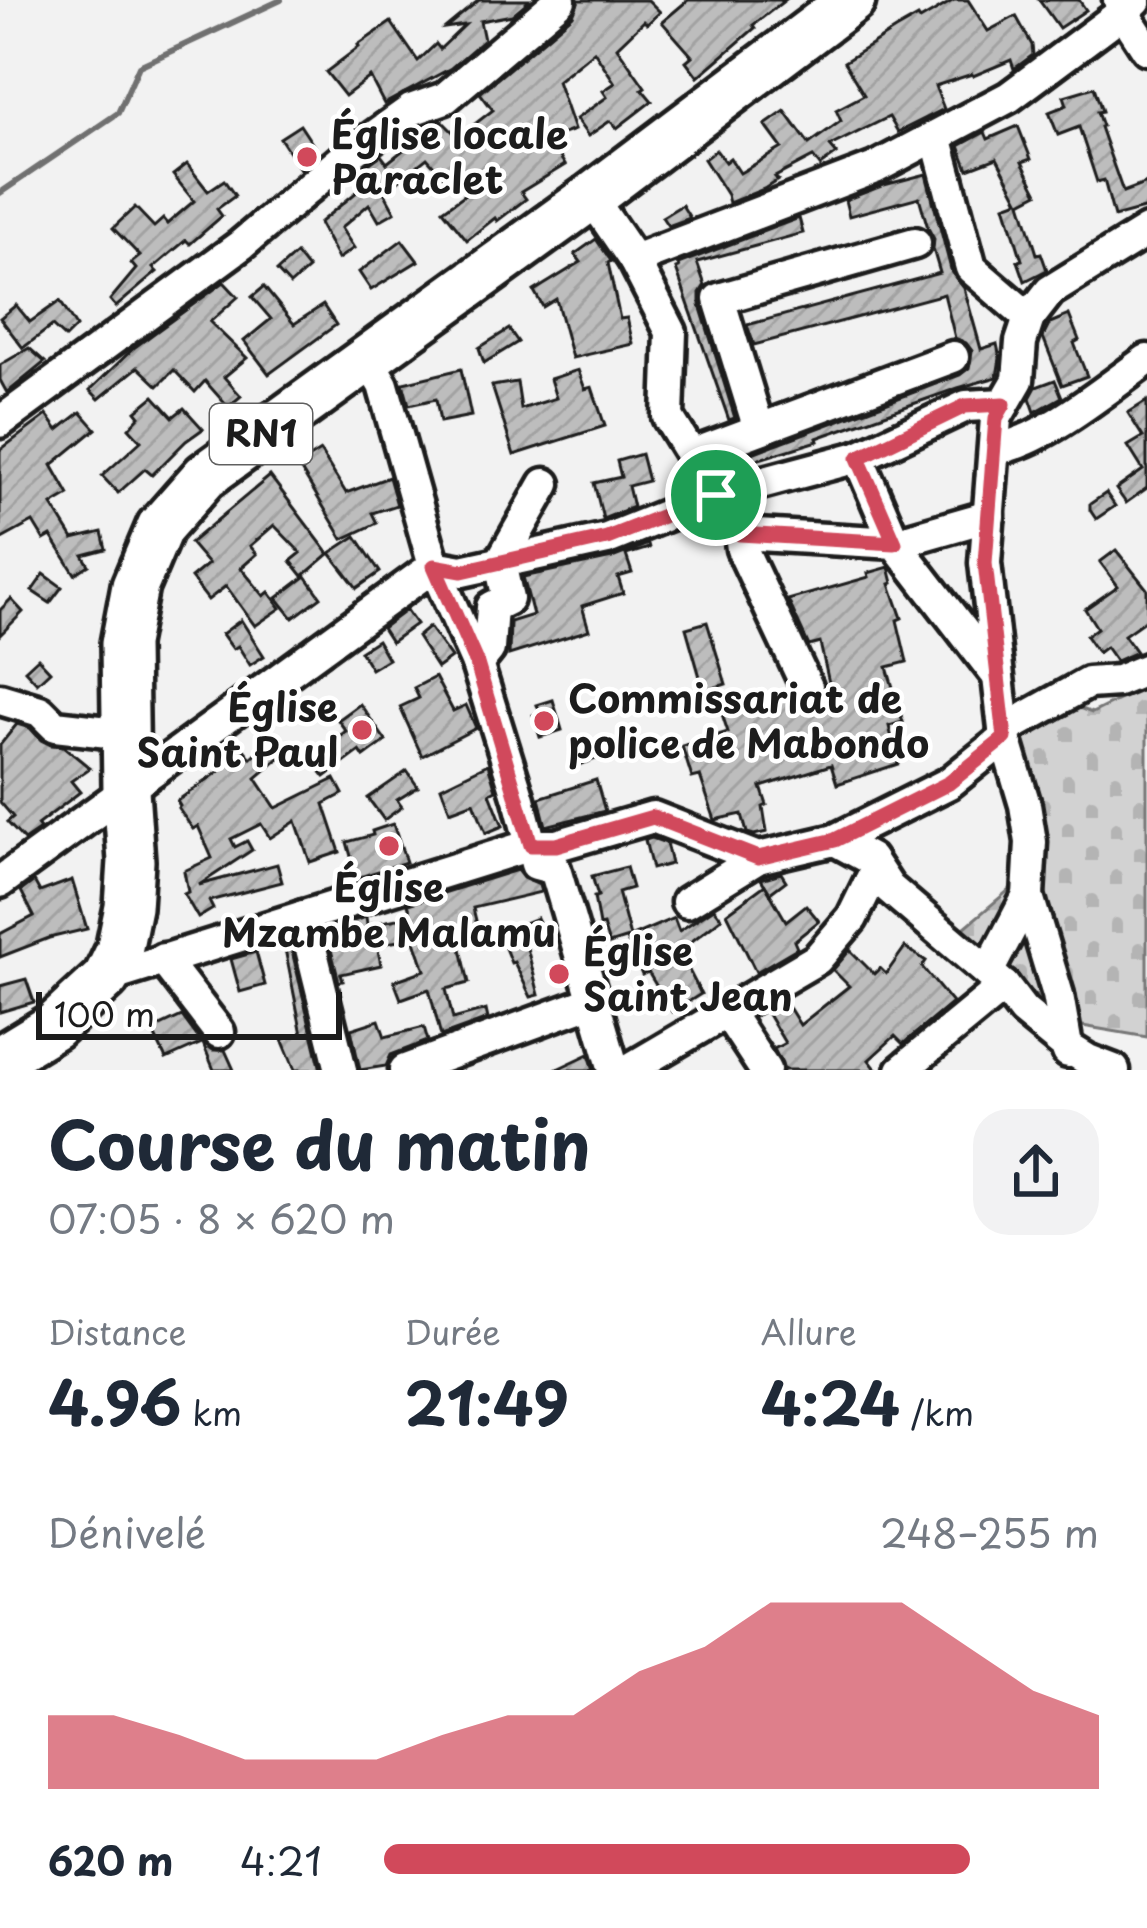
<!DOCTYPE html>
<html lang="fr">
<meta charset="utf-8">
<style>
body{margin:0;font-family:"Playpen Sans",sans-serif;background:#f2f2f3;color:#1f2937;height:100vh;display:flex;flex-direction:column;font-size:45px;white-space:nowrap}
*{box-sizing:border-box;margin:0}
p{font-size:39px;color:#747a83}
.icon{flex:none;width:66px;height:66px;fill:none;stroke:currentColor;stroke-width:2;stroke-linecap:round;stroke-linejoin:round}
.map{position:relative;height:1070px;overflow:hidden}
.drawer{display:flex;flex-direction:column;background:#fff;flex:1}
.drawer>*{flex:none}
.scale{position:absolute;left:36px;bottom:30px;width:306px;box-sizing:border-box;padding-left:12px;border:6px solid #1c1c1c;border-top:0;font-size:33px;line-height:42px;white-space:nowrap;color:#1c1c1c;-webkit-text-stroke:9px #fff;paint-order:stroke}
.pin{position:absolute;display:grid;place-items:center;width:102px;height:102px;color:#fff;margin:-51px;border:6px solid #fff;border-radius:50%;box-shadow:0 3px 12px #0007}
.round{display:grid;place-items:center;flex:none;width:126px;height:126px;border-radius:36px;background:#f2f2f3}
.summary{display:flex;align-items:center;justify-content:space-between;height:204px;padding:0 48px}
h1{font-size:66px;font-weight:700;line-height:90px}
.figures{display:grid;grid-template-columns:repeat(3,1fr);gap:18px;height:204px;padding:12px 48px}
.figures div{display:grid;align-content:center}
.figures b{font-size:60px;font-weight:700}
.figures small{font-size:33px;font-weight:400}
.figures p{font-size:33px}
.chart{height:336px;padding:24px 48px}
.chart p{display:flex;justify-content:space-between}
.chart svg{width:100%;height:216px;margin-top:12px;fill:#d1495b;opacity:.7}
ul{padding:0 48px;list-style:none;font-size:39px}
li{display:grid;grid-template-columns:192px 144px 1fr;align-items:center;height:90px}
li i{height:30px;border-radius:15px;background:#d1495b}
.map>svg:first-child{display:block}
.cemetery{fill:url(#cemetery-stones);stroke:#777;stroke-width:3}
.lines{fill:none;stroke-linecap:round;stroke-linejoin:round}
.stream{stroke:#707070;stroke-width:6}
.building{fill:url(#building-hatch);stroke:#1c1c1c;stroke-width:3}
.minor-casing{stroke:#1c1c1c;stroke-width:39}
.highway-casing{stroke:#1c1c1c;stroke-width:54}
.minor{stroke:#fff;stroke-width:30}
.highway{stroke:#fff;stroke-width:45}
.route-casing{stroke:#fff;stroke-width:24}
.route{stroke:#d1495b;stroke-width:15}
.poi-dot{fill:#d1495b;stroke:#fff;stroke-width:4.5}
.labels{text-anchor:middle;stroke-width:9;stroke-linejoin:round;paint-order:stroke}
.shield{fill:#fff;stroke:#606060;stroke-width:3}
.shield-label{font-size:36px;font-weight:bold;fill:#1c1c1c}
.poi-label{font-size:39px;font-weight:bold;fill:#1c1c1c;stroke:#fff;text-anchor:start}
</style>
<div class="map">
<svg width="1147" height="1070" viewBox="0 0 1147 1070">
<defs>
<pattern id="cemetery-stones" width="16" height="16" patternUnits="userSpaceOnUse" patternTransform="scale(3)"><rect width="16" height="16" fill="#d2d2d2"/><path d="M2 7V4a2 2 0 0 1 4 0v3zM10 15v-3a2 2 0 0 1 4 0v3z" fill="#b4b4b4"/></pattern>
<pattern id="building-hatch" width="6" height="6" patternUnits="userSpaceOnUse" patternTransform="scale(3)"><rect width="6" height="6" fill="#bdbdbd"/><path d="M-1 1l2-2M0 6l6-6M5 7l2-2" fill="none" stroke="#a2a2a2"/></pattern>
</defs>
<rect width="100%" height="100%" fill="#f2f2f2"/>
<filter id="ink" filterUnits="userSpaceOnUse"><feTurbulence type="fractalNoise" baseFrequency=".00833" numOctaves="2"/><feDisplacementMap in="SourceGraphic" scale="24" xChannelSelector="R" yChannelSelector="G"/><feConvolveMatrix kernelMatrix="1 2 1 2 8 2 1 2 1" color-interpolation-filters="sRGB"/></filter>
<g filter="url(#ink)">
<path class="cemetery" d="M1147,686V1037L1071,1024L958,933L1035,868L1015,733L1069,704L1092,713Z"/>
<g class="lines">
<path class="stream" d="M0,193L118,113L139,66L281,0"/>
</g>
<g class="building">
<path d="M479,0H530L512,15L480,21L484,40L451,68L384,104L370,77L345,96L326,72L359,47L358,45L391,22L418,61L436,44L440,49L465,25L445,28Z"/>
<path d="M579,0H648L660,12L647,24L644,21L617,47L645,87L642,89L652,101L617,128L610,121L588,136L576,119L607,97L603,91L615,83L594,51L557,81L574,130L549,139L565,165L521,192L526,199L497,221L495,218L467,240L443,210L474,188L465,174L449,183L427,158L384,192L395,212L379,221L369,204L341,228L354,248L338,259L319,223L375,177L366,166L381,155L387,163L441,120L458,137L493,110L480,93L573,15Z"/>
<path d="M688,0H785L753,25L755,28L698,77L686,61L692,56L662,22Z"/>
<path d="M954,0H968L988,31L1016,16L1032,45L1033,55L1014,69L1011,60L973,76L972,74L935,86L944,109L898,132L889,117L830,146L837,154L820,166L813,157L775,177L778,180L764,189L729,203L727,195L704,159L716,150L725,162L730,158L740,173L782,148L765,125L785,111L809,144L841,121L836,110L864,95L844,62L895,30L918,17L920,20Z"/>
<path d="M1039,0H1079L1086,10L1059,28Z"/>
<path d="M1094,87L1102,111L1097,112L1102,126L1100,127L1123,192L1147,183V208L1114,217L1104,180L1097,182L1079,127L1058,135L1049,112L1067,105L1064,96Z"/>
<path d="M300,125L319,154L300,169L280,138Z"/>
<path d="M1018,126L1031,159L1022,162L1038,193L1021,202L1037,254L1041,253L1047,270L1025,281L1018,261L1022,260L1005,205L1019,200L997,158L968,169L959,146L985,132L988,139Z"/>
<path d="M187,164L208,191L224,180L235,196L217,209L222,216L190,244L186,240L153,268L157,272L116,307L110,300L136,269L131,263L140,256L113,228L135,207L154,227L163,219L167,224L194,201L173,175Z"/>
<path d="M926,174L952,273L964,288L981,349L997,344L1000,358L997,377L958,388L817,438L818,441L750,462L747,455L960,375L969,368L972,351L966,343L955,338L944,294L754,345L747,325L940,273L933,249L934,239L928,228L919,197L849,216L845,200L884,185Z"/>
<path d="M682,205L690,218L668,226L662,217Z"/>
<path d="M799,218L803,233L697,262L705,285L700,293V305L735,418L729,420L676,269L679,268L678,264Z"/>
<path d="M596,239L611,261L608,263L620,319L627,318L633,344L572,358L556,299L543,307L534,291L581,262L575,254Z"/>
<path d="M402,240L418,261L371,290L359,272Z"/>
<path d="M296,254L308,269L290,285L277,271Z"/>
<path d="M224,282L238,297L210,322L247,358L224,377L241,396L228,407L205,381L195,392L174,370L158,386L138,367L99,399L90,390L135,347Z"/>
<path d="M264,287L294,324L323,305L336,325L269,374L244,341L271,319L252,297Z"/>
<path d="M60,301L76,327L65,338L52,326L23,348L0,318L16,305L30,322Z"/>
<path d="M1069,315L1079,340L1074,343L1087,376L1062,385L1043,337L1050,323Z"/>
<path d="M509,329L518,342L484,363L479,348Z"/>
<path d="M29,348L45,362L7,393L0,380V365Z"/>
<path d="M461,369L471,416L440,422L436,399L409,405L403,383Z"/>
<path d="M578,370L585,389L592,387L605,426L514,455L492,386L517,382L521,409L556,398L550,379Z"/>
<path d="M1055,380L1062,397L1035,412L1030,398L1036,387Z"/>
<path d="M154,396L173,417L184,408L203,429L186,441L152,475L145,469L118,493L102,476L141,441L129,428L140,416L136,411Z"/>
<path d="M1147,401V488L1126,503L1116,489L1143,470L1128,446L1143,437L1128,413Z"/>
<path d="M81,412L96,429L52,465L69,495L52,505L73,539L102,532L106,549L83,555L89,565L75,574L51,536L44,540L33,522L0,540V450L47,415L58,430Z"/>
<path d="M320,451L346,493L389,477L397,505L372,513L377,523L343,539L298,465Z"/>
<path d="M641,454L648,481L628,486L633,507L603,519L594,483L621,477L617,461Z"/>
<path d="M270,476L329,554L303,576L291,561L301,553L274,525L250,546L257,554L241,568L264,596L269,592L281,608L255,626L226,586L208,600L191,578L208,564L190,543Z"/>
<path d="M1106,493L1115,506L1096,519L1090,510V504Z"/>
<path d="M356,536L380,572L357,588L330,553Z"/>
<path d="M648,544L649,548L626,555L632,573L618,577L623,593L582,606L589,630L509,655L510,622L533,615L523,577L612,558Z"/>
<path d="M1116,550L1147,589V619L1124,635L1136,652L1116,661L1106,647L1098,653L1086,636L1097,628L1085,609L1118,586L1100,562Z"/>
<path d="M889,567L893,583L890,584L902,618L897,620L907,662L887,667L903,722L889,726L898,764L837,784L831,765L761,787L767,805L763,807L767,832L754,835L747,833L742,814L715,820L700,776L692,778L682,746L728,732L721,711L788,692L795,702L807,706L816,704L825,693L831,692L820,643L809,646L788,600L869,577L868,573Z"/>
<path d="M44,574L62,587L50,603L32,591Z"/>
<path d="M306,576L321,597L293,618L277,598Z"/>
<path d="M11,599L23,612L0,635V610Z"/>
<path d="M406,610L416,624L391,642L382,628Z"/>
<path d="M241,620L264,656L250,665L238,646L233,649L222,634Z"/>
<path d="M707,622L726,684L704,691L686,628Z"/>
<path d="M429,627L451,658L437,668L417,637Z"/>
<path d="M377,640L388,659L371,669L360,651Z"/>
<path d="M38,658L50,671L37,683L25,670Z"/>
<path d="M435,677L453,711L466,705L476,728L422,756L400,707L419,698L414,688Z"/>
<path d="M553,700L562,730L540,737L533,715L540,713L537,705Z"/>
<path d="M360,704L386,741L364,757L360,751L325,777L310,758L346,731L338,720Z"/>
<path d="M17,724L30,728L41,740L51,745L63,746L90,768L71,781L80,792L37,825L40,829L24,840L7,822L13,817L0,802V745Z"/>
<path d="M234,737L251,758L271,739L284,754L256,778L276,808L335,779L343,794L324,804L340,852L310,862L296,821L270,838L261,824L231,839L235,847L247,841L252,850L199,885L277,864L282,882L209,901L213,909L198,918L184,894L188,892L184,871L212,858L198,826L193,829L178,808L180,806L177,801L224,768L211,752Z"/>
<path d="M593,742L596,759L581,764L576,747Z"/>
<path d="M488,764L496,790L490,793L503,826L486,833L474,802L450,811L441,787Z"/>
<path d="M407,771L418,787L397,800L402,807L384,820L368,798Z"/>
<path d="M596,780L605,811L546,826L539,798Z"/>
<path d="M393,824L406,862L357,878L347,842L373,835L372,831Z"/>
<path d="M652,838L666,843L671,864L652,869L645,840Z"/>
<path d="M626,867L632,888L618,892L630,937L674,918L679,931L714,908L722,918L679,951L701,994L672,1012L648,972L642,975L626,939L628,938L609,944L603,925L599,926L594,897L598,896L592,876Z"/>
<path d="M517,870L523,878L539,885L541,892L473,908L478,929L462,933L463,939L459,940L469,983L446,989L453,1019L486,1010L488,1019L441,1036L429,989L401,999L394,981L425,970L414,938L377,945L381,965L341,974L343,981L339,982L326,929L366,917L367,925L412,916L408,904Z"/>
<path d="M781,873L786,881L770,893L761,879Z"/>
<path d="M72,880L87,929L49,938L0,957V934L34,916L21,891L34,881L40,892Z"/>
<path d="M765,885L786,921L806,905L819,921L794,941L797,948L756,972L727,913Z"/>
<path d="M537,918L545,934L526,944L539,995L531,997L514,962L511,963L499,933Z"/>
<path d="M290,943L321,1070H295L282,1039L302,1034L284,944Z"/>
<path d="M905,947L926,961L922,967L952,1003L903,1044L895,1036L869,1060L877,1070H784L774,1049L785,1043L766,1011L785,1001L800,1025L849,986L833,970L850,950L874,974L880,968L886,974Z"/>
<path d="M256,952L265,985L240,992L231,959Z"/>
<path d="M26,979L34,1002L0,1012V986Z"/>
<path d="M182,1016L202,1043L166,1059L152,1030Z"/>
<path d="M379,1020L385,1037L424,1027L428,1041L391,1055L386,1066L360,1070L351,1029Z"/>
<path d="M202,1041L213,1050H225L234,1070H214Z"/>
<path d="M589,1054L594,1070H555Z"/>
</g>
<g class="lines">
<defs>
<g id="minor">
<path d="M1119,0L1123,12L1147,49"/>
<path d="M936,136L971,268L1029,318"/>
<path d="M591,197L634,260L875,168L1009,97L1123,12L1136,0"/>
<path d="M634,260L671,332L668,417L740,534L895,543L996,674"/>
<path d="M367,358L383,385L434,566L477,664L519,799L536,864L555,869L614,1070"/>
<path d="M0,422L241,245L344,158L411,110L445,98L560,0"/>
<path d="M759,429L719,299L915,243"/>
<path d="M995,449C1042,443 1107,388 1147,360"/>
<path d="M691,455L953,357"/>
<path d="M858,457L895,543L989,516"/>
<path d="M740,534L742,549L807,687"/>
<path d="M477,664L489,649L492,607L508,599L500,563L545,484"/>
<path d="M0,699L40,711L55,726L126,734"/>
<path d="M1004,730L1088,683L1118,681L1147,669"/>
<path d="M1005,738L1025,805L1031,842L1028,896L1058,995L1068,1052"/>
<path d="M835,840L949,783L1005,738L985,563L996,418L1018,380L1021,342L1029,318L1050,291L1147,231"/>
<path d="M0,882L434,566L462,571L607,539L716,495L858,457L966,406L1004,404"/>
<path d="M687,902L758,858"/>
<path d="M303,916L341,1070"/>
<path d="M163,959L219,1032"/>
<path d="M988,972L1028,896"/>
<path d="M106,978L531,845H557L653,817L758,858L835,840L870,859L889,888L1004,986L1023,1011L1067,1047L1088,1060L1114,1070"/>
<path d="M727,1012L765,1070"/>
<path d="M405,1070L596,1000"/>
<path d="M628,1070L817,959L852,918L876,869"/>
<path d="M902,1070L1004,986"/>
</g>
<path id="highway" d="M0,1059L54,1026L106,978L119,951L128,907L131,861L126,790L124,644L135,586L160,527L205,476L591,197L852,0"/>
</defs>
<use href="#minor" class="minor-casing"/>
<use href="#highway" class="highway-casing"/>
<use href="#minor" class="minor"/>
<use href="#highway" class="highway"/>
</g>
</g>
<g class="lines" filter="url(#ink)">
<defs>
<path id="route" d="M1004,404L996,418L985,563L1005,738L949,783L835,840L758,858L653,817L556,845H531L477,664L434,566L462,571L607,538L716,495L740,534L895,543L858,458L965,406Z"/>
</defs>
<use href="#route" class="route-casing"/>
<use href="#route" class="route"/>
</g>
<g class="poi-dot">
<circle cx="307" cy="157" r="12"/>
<circle cx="544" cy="721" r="12"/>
<circle cx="362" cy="730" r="12"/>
<circle cx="389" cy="846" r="12"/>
<circle cx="559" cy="974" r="12"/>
</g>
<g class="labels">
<rect class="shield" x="210" y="404" width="102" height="60" rx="9"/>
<g class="shield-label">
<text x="261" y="447">RN1</text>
</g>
<g class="poi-label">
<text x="331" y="149">Église locale<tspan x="331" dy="45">Paraclet</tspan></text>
<text x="568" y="713">Commissariat de<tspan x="568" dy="45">police de Mabondo</tspan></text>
<text x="338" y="722" text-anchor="end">Église<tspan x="338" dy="45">Saint Paul</tspan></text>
<text x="389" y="902" text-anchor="middle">Église<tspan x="389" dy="45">Mzambe Malamu</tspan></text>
<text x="583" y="966">Église<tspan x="583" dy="45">Saint Jean</tspan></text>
</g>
</g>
</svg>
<div class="scale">100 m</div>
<div class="pin" style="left:716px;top:495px;background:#1e9e55"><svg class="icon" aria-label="arrive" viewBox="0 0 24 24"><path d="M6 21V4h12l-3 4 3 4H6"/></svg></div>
</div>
<section class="drawer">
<div class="summary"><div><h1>Course du matin</h1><p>07:05 · 8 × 620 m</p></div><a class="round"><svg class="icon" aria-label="share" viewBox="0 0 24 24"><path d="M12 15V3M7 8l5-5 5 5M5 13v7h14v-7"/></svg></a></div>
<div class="figures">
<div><p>Distance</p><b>4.96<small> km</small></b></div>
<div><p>Durée</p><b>21:49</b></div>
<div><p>Allure</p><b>4:24<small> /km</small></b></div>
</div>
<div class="chart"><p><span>Dénivelé</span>248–255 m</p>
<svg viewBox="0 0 160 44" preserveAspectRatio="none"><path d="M0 44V29L10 29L20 33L30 38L40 38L50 38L60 33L70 29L80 29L90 20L100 15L110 6L120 6L130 6L140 15L150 24L160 29V44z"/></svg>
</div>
<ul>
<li><b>620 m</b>4:21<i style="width:82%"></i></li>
</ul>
</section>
